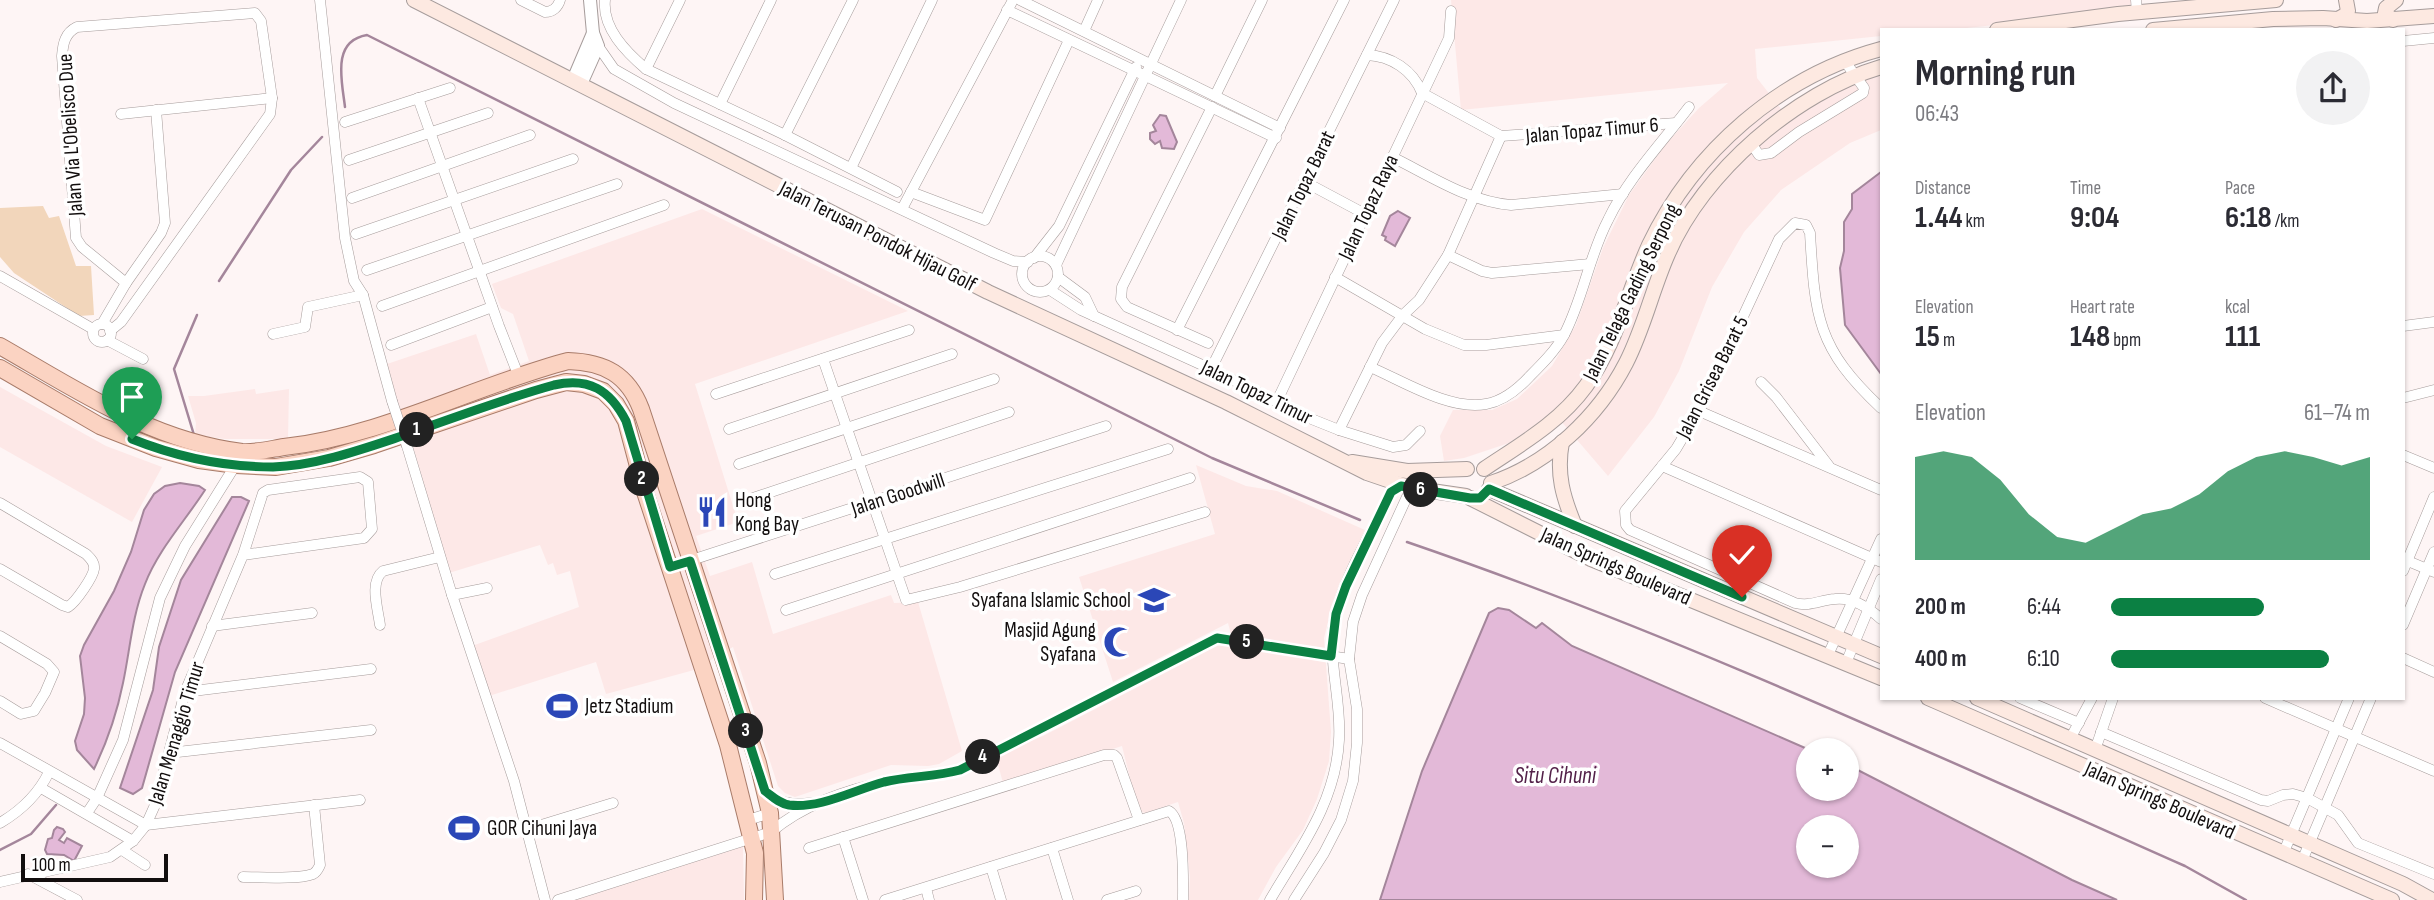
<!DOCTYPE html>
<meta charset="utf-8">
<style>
body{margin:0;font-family:"Sofia Sans Condensed",sans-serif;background:#f2f2f3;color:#2b2b33;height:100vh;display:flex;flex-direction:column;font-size:26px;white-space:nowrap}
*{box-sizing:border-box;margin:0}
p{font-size:23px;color:#7c7c81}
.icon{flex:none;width:38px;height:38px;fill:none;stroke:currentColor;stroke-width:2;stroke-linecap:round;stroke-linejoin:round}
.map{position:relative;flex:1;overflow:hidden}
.panel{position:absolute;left:1880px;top:28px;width:525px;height:672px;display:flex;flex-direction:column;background:#fff;border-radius:0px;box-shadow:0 2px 5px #0004}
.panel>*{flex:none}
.buttons{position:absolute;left:1796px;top:738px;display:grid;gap:14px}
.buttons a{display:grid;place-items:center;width:63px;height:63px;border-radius:50%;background:#fff;box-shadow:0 2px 5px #0004;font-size:35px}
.scale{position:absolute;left:21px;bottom:18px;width:147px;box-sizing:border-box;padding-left:7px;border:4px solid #120e0e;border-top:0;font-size:19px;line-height:24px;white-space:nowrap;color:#120e0e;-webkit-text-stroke:5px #fff;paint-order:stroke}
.pin{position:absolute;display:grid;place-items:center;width:60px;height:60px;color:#fff;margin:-72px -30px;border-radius:50% 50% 50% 0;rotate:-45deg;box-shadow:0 0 7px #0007}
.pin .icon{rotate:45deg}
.km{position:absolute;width:35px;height:35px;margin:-18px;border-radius:50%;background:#222;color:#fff;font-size:19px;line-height:35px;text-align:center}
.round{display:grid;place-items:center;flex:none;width:74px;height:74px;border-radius:37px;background:#f2f2f3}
.summary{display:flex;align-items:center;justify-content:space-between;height:119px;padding:0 35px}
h1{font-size:38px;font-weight:700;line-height:52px}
.metrics{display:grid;grid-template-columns:repeat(3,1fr);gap:10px;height:119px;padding:7px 35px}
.metrics div{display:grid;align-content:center}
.metrics b{font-size:30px;font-weight:700}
.metrics small{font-size:19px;font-weight:400}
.metrics p{font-size:19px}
.chart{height:196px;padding:14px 35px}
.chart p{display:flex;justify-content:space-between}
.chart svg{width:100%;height:126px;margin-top:7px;fill:#0b8043;opacity:.7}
ul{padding:0 35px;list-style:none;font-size:23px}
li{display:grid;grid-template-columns:112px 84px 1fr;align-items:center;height:52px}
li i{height:18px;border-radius:9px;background:#0b8043}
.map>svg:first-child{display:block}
.built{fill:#fde8e7}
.green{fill:#f2d6bb}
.water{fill:#e3b9d8;stroke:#a4869b;stroke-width:2;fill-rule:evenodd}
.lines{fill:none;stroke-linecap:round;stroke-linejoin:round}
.stream{stroke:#a4869b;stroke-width:2.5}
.minor-casing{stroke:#a69c9b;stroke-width:11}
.tertiary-casing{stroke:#a69c9b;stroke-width:14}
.secondary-casing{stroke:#a69c9b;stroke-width:16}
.primary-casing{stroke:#a87b69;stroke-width:18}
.minor{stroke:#fff;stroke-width:10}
.tertiary{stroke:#fff;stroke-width:12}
.secondary{stroke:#fde9e1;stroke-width:14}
.primary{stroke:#fbd3c2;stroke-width:16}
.minor-bridge-casing{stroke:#a69c9b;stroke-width:11;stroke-linecap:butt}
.minor-bridge{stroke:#fff;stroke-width:10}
.route-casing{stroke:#fff;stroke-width:14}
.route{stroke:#0b8043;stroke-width:9}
.labels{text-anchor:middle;stroke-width:7;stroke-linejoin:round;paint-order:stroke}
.street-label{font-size:21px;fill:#120e0e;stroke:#fff}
.poi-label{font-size:21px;fill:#120e0e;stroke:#fff;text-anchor:start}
.water-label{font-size:23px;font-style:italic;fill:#532149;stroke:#fff}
</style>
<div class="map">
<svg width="2434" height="900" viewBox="0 0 2434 900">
<rect width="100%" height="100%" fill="#fef5f5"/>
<g class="built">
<path d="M1451,0H2132L2133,11L1946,30H1881V36L1755,49L1757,78L1789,119L1846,83L1881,70V130L1850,143L1781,190L1744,232L1712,287L1679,371L1654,417L1608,476L1554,413L1509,443L1464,458L1444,461L1440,436L1453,410H1492L1517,399L1552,366L1576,325L1603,248L1629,195L1666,144L1699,108L1728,83L1461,110Z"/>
<path d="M702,209L908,311L695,384L738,522L696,536L710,576L752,562L773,634L891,595L894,603L918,602L962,751L939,764L928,766L891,765L795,797L785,793L778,786L733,647L694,670L606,694L596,662L489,696L472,646L579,607L570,571L557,575L553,563L548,565L540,545L449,573L412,443L384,365L476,334L490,375L529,361L513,314L501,308L492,284Z"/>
<path d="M0,387L106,446L162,467L132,522L0,447Z"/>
<path d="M255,389L256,394L289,389L288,439H225L195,435L196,423L188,396H204Z"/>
<path d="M1196,465L1246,486L1277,491L1365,530L1333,602L1324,638L1331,732L1329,761L1317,799L1303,830L1276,867L1258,900H1189L1190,877L1184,823L1178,802L1145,813L1138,810L1122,746L1003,783L996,757L1011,747L1043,736L1219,645L1234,646L1228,623L1113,682L1079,577L1215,534Z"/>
<path d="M743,846L744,900H574Z"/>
</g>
<path class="green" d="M43,206L49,218L59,216L76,266H91L94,315L79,316L14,273L0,257V208Z"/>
<g class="water">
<path d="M1160,115L1166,116L1177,142L1174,149L1162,148L1160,141L1155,144L1150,139V133L1156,131L1153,125Z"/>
<path d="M1881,172V374L1845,325L1840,268L1844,251V222L1852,209V194Z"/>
<path d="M1398,211L1410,218L1395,246L1385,240L1386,237L1382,235L1390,216Z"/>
<path d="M180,483L199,486L205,490C185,521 158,550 145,584C132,616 130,650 123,683C117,713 107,742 94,769L77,750L75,741L84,714L85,698L80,656L84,645L114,591L131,552L144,510L154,494L165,486Z"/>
<path d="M232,497H241L249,501L175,672L142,788L133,794L120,788L153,690L159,647L181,580Z"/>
<path d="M1498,608L1509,610L1536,628L1542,623L1572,646L1812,751H1808V789H1846V764L2072,880L2117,900H1380L1422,771L1489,613ZM1808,828H1846V866H1808Z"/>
<path d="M57,827L63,829L65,832L59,840L64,843L67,838L82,846L74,861L64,855L47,854L45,850L48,839L52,838L54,830Z"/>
</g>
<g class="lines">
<g class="stream">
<path d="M345,107C342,81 331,41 367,35L1212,458L1360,520"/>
<path d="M219,281L291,170L322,137"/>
<path d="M194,435L174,369L197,315"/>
<path d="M1407,542C1673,633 1928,752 2185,866L2246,900"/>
<path d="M0,850L31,834L56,805"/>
</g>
<defs>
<g id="minor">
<path d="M320,0L345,238L354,281L363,295L392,401"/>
<path d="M521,0L545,12C553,12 558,7 560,0"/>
<path d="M605,0C602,28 626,52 646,69L785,135L897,192"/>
<path d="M1020,0L1280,128"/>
<path d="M2136,0L2137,12"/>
<path d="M1007,10L1276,138"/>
<path d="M1084,31L1098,0"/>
<path d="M2403,41L2434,38"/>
<path d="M598,46L614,69L674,103L994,253L1013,261L1028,262"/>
<path d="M1367,55C1391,56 1413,70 1422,93L1501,136L1676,123"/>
<path d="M646,69L680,0"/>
<path d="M1215,96L1262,0"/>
<path d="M418,98L499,326L519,377"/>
<path d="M720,104L771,0"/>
<path d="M121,114L272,98"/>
<path d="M345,122L450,88"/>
<path d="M785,135L853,0"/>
<path d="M1751,143L1759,155L1771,153L1799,132L1863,93L1864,88L1844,60"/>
<path d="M1392,157C1429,175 1469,202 1511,205L1623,194"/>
<path d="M349,160L488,113"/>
<path d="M851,168L932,0"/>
<path d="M1305,182L1365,214"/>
<path d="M911,192L985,220L1069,40"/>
<path d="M352,198L530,135"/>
<path d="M902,209L1013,0"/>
<path d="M356,234L573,159"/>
<path d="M1448,255L1482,271L1492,273L1590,264"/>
<circle cx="1040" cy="274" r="18"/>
<path d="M1034,258L1059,226L1136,67"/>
<path d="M1056,265L1181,0"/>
<path d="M367,270L617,184"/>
<path d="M0,276L93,329"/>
<path d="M1058,277L1085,297L1094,316"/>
<path d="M1335,277L1425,329L1464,345H1486L1564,335"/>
<path d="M1050,290L1081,310L1211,369L1309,418L1339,430L1393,447L1406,445L1420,431"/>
<path d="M382,306L664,205"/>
<circle cx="102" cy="333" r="9"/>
<path d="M102,324L126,283L161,233L165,223L156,110"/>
<path d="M2403,326L2434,322"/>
<path d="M1177,330L1344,0"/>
<path d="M110,331L121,322L270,114L272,98L261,21L255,13L77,27C65,33 63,43 62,56L76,238L82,247L126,283"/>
<path d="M273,334L305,327L308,307L363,295"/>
<path d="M107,340L143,359"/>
<path d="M1208,343L1127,307L1121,299L1122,287L1212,107"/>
<path d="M391,345L492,307"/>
<path d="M823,359L906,600L960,587L1205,512"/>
<path d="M1370,367C1403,381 1450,411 1486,404C1504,401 1518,389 1530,376C1542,364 1556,350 1564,335C1583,299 1589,256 1608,220C1628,178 1661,144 1689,107"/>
<path d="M1211,369L1394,0"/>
<path d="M1761,382L1776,397L1829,466"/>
<path d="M716,394L909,330"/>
<path d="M2403,398L2434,390"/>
<path d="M1277,401L1449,38L1451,11"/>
<path d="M1881,408C1817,348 1815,318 1810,233L1806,225L1795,223L1779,239L1701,407L1676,449L1625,511L1626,525L1630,530L1795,603C1810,607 1820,600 1835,599C1852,597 1869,608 1881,619"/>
<path d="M1699,411L1881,490"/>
<path d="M729,429L952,354"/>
<path d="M1339,430L1382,343L1403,315L1419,300L1448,255L1501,136"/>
<path d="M407,446L452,595L514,781L545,900"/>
<path d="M2403,455L2434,468"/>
<path d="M739,464L994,379"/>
<path d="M1662,466L1881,562"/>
<path d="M747,500L1009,412"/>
<path d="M0,503L86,554C90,558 95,562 94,569C93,577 76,602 68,607L62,605L0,569"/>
<path d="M2403,559L2434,572"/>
<path d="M670,567L1106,426"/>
<path d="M2403,571L2434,497"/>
<path d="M775,574L1168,449"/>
<path d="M452,595L487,588"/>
<path d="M786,610L1190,478"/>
<path d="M380,625C378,609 369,582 383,571L440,557"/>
<path d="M2403,625L2434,552"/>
<path d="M212,626L312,613"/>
<path d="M0,636L47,664L54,672L45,693L34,711L21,714L0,701"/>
<path d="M1828,655L1881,539"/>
<path d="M2403,658L2434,672"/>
<path d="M1846,663L1881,579"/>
<path d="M185,692L371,669"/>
<path d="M2020,698L2079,723"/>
<path d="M2265,698L2434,771"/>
<path d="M2101,732L2261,800L2268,801L2283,795L2293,794L2307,798L2338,815L2358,843L2434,874"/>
<path d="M2070,739L2092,698"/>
<path d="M0,743L146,825L360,800"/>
<path d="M2095,750L2113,698"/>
<path d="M169,753L371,730"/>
<path d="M41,788L133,841"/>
<path d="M765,791C781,804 791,805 812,803"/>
<path d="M87,813L97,798L123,740L160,598L185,546L238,461"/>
<path d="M748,820L770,813"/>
<path d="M0,823C22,810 38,795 49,772"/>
<path d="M525,830L613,803"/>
<path d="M843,837L863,900"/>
<path d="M809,848L1104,755H1114L1117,758L1139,820"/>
<path d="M1052,848L1068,900"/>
<path d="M122,850L145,865"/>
<path d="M2283,854L2349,698"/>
<path d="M2302,861L2371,698"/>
<path d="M991,867L1001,900"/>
<path d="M28,874L77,900"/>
<path d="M243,877C261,877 297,880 313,874C317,872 318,869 320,865L314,805"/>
<path d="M0,882L110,857L133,841L146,825L155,805L185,692L243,555L263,493L268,490L360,477L368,482L372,529L364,538L243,555"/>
<path d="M926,888L929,900"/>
<path d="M558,900L771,832C805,803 852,788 895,780C917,776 938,776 960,770L1218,638L1349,659"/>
<path d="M885,900L1169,811C1185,820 1183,882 1183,900"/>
<path d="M1107,900L1136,891"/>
<path d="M1270,900C1300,849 1336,802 1339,740C1342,697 1325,656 1336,613C1346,573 1373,530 1391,492L1401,486"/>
<path d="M1294,900L1324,853L1341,820L1353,781L1357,743V709L1349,659L1353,622L1362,595L1411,488"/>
</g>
<g id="tertiary">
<path d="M573,80L593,33"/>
<path d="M581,84L598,46L593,33L590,0"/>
</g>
<g id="secondary">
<path d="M414,0L988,292L1226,402L1367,473L1411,488L1466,496"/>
<path d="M2336,20L2345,15L2348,11L2346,0"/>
<path d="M2393,20L2385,13L2386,8L2396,0"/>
<path d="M1997,30L2118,14L2276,0"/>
<path d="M2153,30L2273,19L2323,18L2367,21L2434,16"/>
<path d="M1562,442C1556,474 1563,497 1575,526"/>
<path d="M1352,462L1407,471L1467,469"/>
<path d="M1484,469C1521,444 1559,423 1586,386C1616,345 1628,291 1649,245C1694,151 1780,76 1881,49"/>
<path d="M1491,483C1548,464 1598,417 1626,363C1644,328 1652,290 1668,254C1703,172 1796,92 1881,67"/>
<path d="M1489,489L1881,656"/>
<path d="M1470,498L1591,559L1881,678"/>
<path d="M1928,698L2392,900"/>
<path d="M1977,698L2403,884L2432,900"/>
</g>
<g id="primary">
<path d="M0,346C77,390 152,441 242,452C255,453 271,449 284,447C383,436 473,386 568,361C605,362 628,375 641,409L758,763L770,813L775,900"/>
<path d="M0,368L100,426L156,448L199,460L236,465L276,467L329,458L374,445L536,390L566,382L584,384L603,391L616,404L626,421L644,489L728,745L755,853L754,900"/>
</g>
</defs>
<use href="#minor" class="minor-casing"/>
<use href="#tertiary" class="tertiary-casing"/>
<use href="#secondary" class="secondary-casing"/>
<use href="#primary" class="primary-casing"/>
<use href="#minor" class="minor"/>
<use href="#tertiary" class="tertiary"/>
<use href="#secondary" class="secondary"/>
<use href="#primary" class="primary"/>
<defs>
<path id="minor-bridge" d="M392,401L407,446"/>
</defs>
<use href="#minor-bridge" class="minor-bridge-casing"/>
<use href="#minor-bridge" class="minor-bridge"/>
</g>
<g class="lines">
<defs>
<path id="route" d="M132,439C177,457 224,467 273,467C315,466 363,449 402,436C453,418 503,399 554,385C589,377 610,390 626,421L670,567L690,561L765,791C773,797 779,803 789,805C820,809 854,790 884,782C909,776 935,777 960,770L1217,638L1331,656L1336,614L1346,586L1391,492L1401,486L1470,498H1480L1489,489L1742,597"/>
</defs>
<use href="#route" class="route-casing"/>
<use href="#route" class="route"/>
</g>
<defs>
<symbol id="restaurant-bare" viewBox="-9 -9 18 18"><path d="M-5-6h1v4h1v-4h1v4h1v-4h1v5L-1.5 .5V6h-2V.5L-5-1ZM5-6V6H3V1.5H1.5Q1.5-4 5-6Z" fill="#2b47b7" stroke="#fff" stroke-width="2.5" paint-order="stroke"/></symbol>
<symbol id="school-bare" viewBox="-9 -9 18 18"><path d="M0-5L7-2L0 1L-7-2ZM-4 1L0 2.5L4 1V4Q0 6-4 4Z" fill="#2b47b7" stroke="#fff" stroke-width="2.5" paint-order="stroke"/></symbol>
<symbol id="mosque-bare" viewBox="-9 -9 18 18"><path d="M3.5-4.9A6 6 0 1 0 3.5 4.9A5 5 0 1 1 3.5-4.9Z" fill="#2b47b7" stroke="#fff" stroke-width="2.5" paint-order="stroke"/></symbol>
<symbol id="stadium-bare" viewBox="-9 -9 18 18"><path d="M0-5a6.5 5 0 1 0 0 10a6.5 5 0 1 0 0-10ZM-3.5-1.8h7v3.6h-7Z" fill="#2b47b7" stroke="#fff" stroke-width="2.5" paint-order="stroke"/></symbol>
</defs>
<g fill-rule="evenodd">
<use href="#restaurant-bare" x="690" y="490" width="44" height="44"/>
<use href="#school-bare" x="1132" y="578" width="44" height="44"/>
<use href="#mosque-bare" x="1097" y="620" width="44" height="44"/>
<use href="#stadium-bare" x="540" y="684" width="44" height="44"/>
<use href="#stadium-bare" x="442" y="806" width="44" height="44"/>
</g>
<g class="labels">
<g class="street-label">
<text transform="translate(1592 130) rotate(-5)" y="7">Jalan Topaz Timur 6</text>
<text transform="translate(70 135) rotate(-94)" y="7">Jalan Via L'Obelisco Due</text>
<text transform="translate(1303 185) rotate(-64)" y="7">Jalan Topaz Barat</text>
<text transform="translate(1368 207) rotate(-65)" y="7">Jalan Topaz Raya</text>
<text transform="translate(878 236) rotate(27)" y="7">Jalan Terusan Pondok Hijau Golf</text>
<text transform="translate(1631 292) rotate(-64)" y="7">Jalan Telaga Gading Serpong</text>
<text transform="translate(1712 377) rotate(-63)" y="7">Jalan Grisea Barat 5</text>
<text transform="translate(1257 392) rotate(26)" y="7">Jalan Topaz Timur</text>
<text transform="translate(898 494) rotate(-18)" y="7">Jalan Goodwill</text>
<text transform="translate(1616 566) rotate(24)" y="7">Jalan Springs Boulevard</text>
<text transform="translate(176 733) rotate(-73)" y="7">Jalan Menaggio Timur</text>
<text transform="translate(2160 800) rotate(24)" y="7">Jalan Springs Boulevard</text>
</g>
<g class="poi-label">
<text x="735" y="507">Hong<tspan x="735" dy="24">Kong Bay</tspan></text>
<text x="1131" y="607" text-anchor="end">Syafana Islamic School</text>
<text x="1096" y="637" text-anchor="end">Masjid Agung<tspan x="1096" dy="24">Syafana</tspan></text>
<text x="585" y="713">Jetz Stadium</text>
<text x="487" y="835">GOR Cihuni Jaya</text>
</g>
<g class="water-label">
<text x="1555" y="783">Situ Cihuni</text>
</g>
</g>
</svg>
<div class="buttons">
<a>+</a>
<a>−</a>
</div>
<div class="scale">100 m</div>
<div class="pin" style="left:132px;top:439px;background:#1e9e55"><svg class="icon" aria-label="arrive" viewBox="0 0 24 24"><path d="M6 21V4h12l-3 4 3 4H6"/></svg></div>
<div class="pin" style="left:1742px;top:597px;background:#d93025"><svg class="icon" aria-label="check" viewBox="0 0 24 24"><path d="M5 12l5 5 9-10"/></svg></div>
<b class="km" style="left:417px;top:430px">1</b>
<b class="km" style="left:642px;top:479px">2</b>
<b class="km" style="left:746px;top:731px">3</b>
<b class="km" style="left:983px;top:757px">4</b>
<b class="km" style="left:1247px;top:642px">5</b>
<b class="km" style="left:1421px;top:490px">6</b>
<section class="panel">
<div class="summary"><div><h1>Morning run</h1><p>06:43</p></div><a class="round"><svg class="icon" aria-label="share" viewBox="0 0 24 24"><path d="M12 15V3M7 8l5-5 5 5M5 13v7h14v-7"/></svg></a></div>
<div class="metrics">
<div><p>Distance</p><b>1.44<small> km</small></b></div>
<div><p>Time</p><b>9:04</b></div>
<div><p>Pace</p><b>6:18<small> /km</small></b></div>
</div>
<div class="metrics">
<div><p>Elevation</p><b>15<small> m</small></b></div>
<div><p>Heart rate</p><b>148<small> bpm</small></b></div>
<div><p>kcal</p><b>111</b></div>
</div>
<div class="chart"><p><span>Elevation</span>61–74 m</p>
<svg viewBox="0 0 160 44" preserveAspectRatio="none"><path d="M0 44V8L10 6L20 8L30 16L40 28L50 36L60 38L70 33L80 28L90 26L100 21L110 13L120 8L130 6L140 8L150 11L160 8V44z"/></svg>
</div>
<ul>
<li><b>200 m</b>6:44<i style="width:59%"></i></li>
<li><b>400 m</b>6:10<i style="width:84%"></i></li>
</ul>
</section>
</div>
